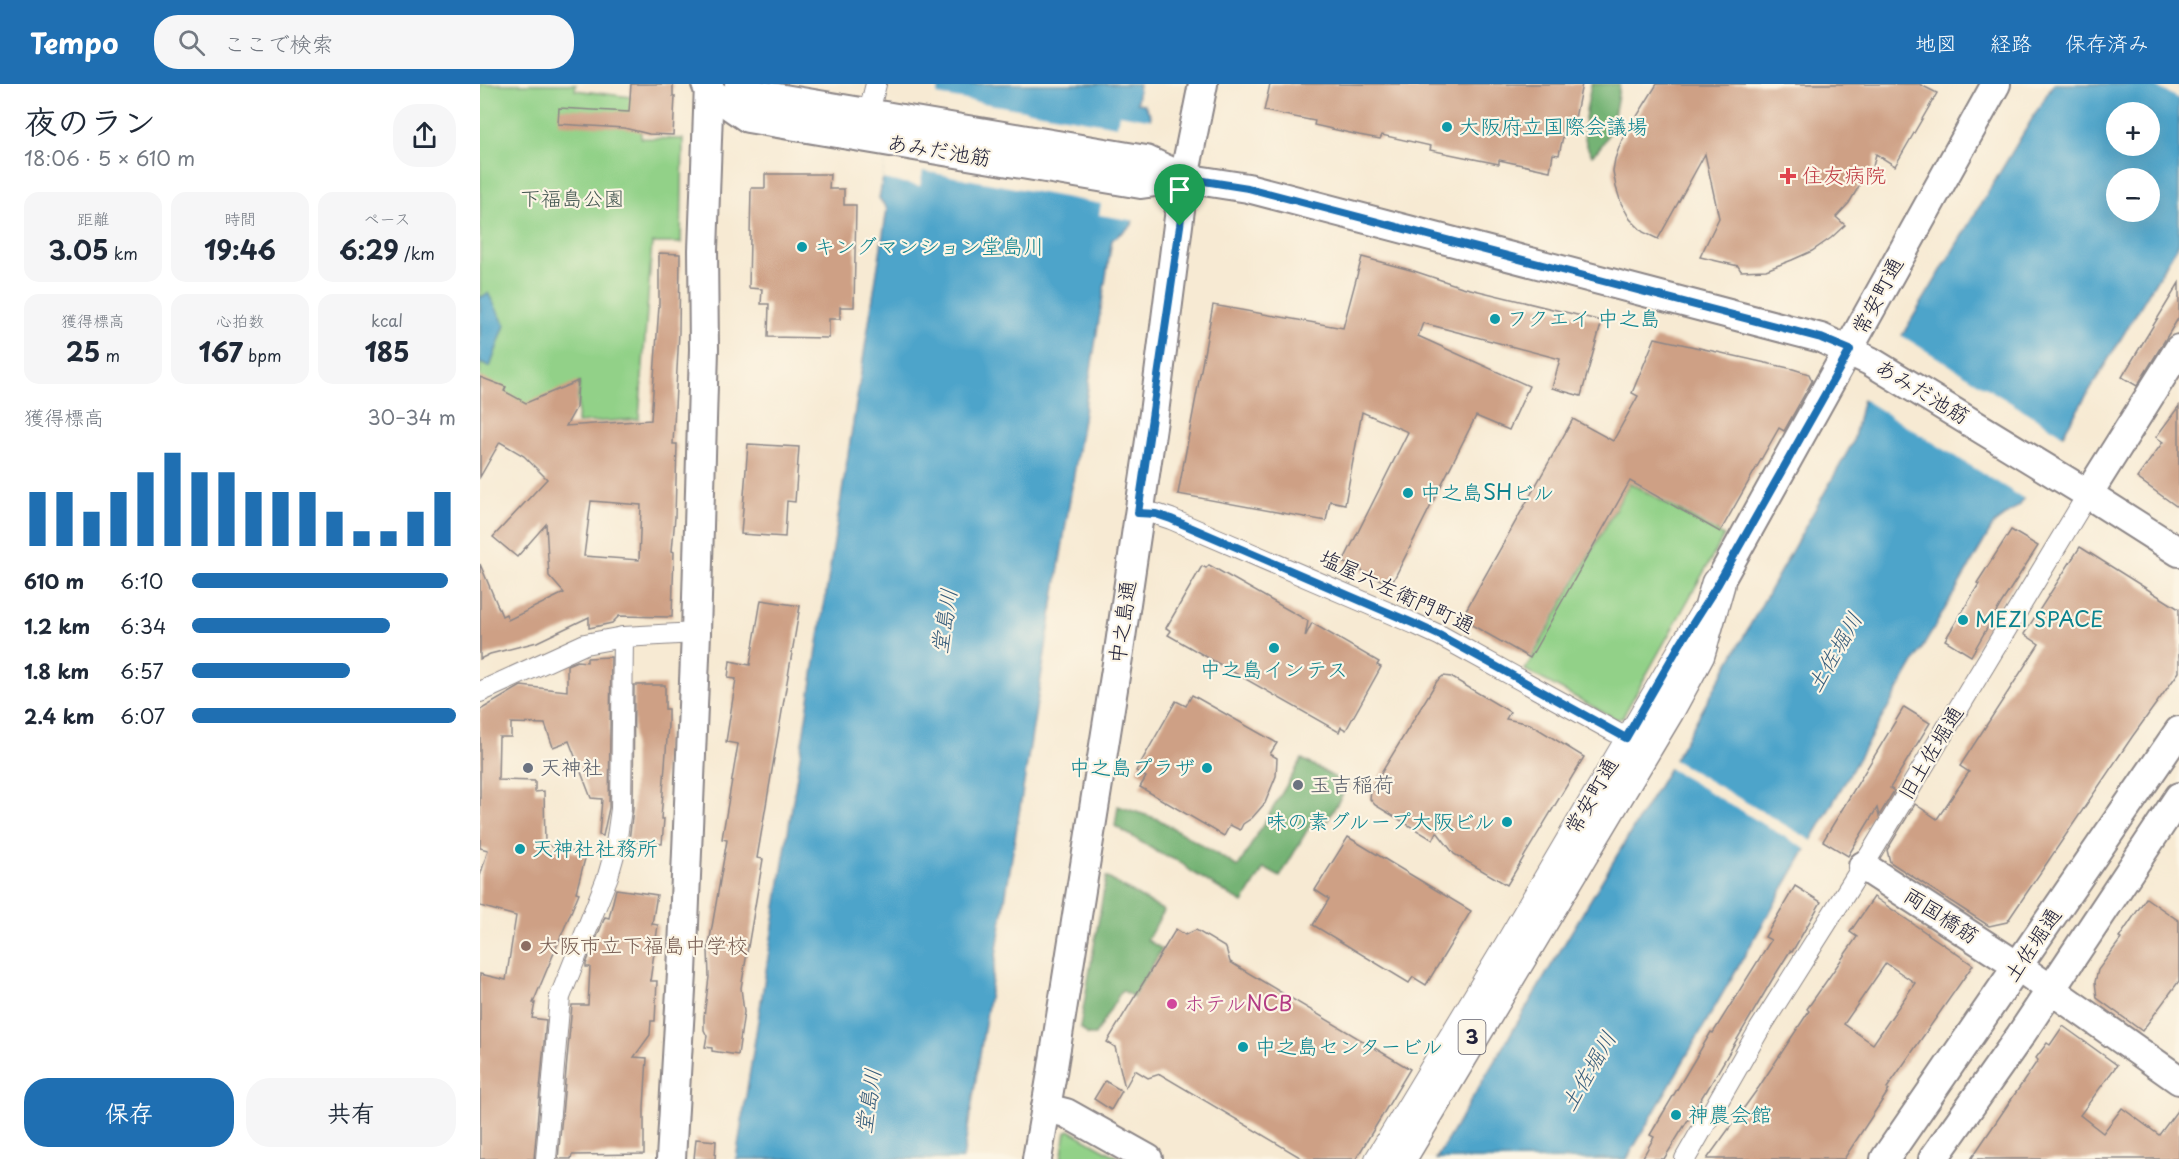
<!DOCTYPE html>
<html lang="ja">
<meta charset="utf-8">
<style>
body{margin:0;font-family:"Playpen Sans","Klee One",sans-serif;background:#f6f6f7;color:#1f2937;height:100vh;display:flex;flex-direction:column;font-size:22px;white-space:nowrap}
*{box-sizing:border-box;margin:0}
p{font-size:20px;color:#747a83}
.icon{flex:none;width:33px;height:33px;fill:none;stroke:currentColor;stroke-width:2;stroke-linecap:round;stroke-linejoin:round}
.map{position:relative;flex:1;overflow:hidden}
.panel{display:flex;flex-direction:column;background:#fff;width:480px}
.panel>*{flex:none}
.controls{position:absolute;left:1626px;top:18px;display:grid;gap:12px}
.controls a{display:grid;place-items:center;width:54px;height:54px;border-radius:50%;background:#fff;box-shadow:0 6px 24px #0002;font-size:30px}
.pin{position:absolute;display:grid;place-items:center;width:51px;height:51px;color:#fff;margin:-62px -26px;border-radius:50% 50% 50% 0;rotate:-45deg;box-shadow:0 0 6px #0007}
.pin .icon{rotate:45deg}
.round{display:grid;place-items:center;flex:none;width:63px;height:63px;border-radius:24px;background:#f6f6f7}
.head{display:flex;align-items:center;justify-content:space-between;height:102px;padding:0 24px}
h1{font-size:33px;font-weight:700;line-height:45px}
.metrics{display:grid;grid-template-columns:repeat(3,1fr);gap:9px;height:102px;padding:6px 24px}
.metrics div{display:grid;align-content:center;border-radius:15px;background:#f6f6f7;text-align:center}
.metrics b{font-size:26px;font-weight:700}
.metrics small{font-size:16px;font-weight:400}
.metrics p{font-size:16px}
.chart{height:168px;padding:12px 24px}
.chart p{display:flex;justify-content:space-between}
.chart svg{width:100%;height:108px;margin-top:6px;stroke:#1f6fb2;stroke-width:6}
.action{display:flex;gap:12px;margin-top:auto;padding:12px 24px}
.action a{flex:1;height:69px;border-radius:24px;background:#1f6fb2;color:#fff;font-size:24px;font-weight:700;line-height:69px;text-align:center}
.action a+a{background:#f6f6f7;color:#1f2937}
ul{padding:0 24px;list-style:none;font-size:20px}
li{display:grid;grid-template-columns:96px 72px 1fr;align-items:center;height:45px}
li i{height:15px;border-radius:8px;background:#1f6fb2}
header{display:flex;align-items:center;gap:36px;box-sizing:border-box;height:84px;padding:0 30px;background:#1f6fb2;color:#fff}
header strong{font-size:28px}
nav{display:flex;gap:33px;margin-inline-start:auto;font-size:21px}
.search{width:420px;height:54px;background:#f6f6f7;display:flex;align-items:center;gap:15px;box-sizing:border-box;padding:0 21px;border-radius:24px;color:#747a83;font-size:22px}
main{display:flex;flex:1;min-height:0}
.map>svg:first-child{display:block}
.green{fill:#92d188;stroke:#5a7a62;stroke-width:1.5}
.forest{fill:#75b374;stroke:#4c6a58;stroke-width:1.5}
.water{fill:#4da4ca;stroke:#386382;stroke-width:1.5;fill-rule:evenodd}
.pier{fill:#f7ead3}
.building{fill:#cea085;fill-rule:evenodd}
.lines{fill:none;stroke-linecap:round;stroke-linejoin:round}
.street-casing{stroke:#8c8687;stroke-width:22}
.secondary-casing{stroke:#8c8687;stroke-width:32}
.highway-casing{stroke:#8c8687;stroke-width:36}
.street{stroke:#fff;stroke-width:20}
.secondary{stroke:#fff;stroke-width:28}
.highway{stroke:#fff;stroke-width:33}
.route-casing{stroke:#fff;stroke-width:12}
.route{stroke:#1f6fb2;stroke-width:8}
.culture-dot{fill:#0f9aa8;stroke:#fcf5e5;stroke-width:2}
.health-dot{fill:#e0444e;stroke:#fcf5e5;stroke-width:2}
.worship-dot{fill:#6b7280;stroke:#fcf5e5;stroke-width:2}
.education-dot{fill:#8d6e63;stroke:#fcf5e5;stroke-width:2}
.hotel-dot{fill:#d1479c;stroke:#fcf5e5;stroke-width:2}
.labels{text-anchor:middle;stroke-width:4.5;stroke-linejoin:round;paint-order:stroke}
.shield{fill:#fcf5e5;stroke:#63616e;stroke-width:1.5}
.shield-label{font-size:20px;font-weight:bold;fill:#22223b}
.culture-label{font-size:21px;fill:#0d838f;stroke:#fcf5e5;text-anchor:start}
.street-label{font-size:21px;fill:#22223b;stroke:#fcf5e5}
.health-label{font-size:21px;fill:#be3a42;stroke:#fcf5e5;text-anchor:start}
.park-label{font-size:21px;fill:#445752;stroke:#fcf5e5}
.worship-label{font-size:21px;fill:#5b616d;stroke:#fcf5e5;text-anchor:start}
.education-label{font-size:21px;fill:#785e54;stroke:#fcf5e5;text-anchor:start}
.hotel-label{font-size:21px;fill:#b23c85;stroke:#fcf5e5;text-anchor:start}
.water-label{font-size:22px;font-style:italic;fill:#355c7b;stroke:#fcf5e5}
</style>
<header>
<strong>Tempo</strong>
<div class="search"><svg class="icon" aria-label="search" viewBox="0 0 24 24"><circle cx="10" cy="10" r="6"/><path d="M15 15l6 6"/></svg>ここで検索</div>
<nav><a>地図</a><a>経路</a><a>保存済み</a></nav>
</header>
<main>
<section class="panel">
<div class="head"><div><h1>夜のラン</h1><p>18:06 · 5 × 610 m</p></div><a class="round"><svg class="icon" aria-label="share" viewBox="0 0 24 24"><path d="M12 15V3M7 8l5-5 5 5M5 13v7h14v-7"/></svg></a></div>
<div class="metrics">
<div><p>距離</p><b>3.05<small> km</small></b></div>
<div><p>時間</p><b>19:46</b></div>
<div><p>ペース</p><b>6:29<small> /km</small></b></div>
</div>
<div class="metrics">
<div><p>獲得標高</p><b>25<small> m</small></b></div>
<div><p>心拍数</p><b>167<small> bpm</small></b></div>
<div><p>kcal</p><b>185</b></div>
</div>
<div class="chart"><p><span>獲得標高</span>30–34 m</p>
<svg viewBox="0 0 160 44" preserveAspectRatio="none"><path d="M5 44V22M15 44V22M25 44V30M35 44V22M45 44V14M55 44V6M65 44V14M75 44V14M85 44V22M95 44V22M105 44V22M115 44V30M125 44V38M135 44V38M145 44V30M155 44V22"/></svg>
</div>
<ul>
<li><b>610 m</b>6:10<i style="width:97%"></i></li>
<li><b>1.2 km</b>6:34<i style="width:75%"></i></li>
<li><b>1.8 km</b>6:57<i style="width:60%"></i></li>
<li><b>2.4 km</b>6:07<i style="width:100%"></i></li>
</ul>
<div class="action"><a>保存</a><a>共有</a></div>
</section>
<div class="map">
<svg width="1699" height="1075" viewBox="0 0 1699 1075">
<rect width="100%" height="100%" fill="#fcf5e5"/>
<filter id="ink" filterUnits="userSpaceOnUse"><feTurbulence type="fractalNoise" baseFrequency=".0167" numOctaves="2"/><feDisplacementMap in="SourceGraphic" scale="12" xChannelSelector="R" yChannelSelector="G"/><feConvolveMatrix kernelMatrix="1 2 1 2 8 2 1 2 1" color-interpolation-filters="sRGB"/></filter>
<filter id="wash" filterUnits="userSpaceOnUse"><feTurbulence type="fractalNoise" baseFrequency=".008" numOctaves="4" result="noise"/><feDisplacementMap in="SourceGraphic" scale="24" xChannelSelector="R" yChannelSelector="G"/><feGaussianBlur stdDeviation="1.35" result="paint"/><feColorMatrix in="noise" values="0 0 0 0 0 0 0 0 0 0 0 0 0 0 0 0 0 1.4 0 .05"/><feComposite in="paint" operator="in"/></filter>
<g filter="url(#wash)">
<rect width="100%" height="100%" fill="#f7ead3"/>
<g class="green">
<path d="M0,0H96L95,6L158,14L161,54L203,55L201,159H172L159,335L97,339L99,299L43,322L0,304Z"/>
<path d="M1150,399L1244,452L1142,634L1136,635L1045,586Z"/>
<path d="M589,1046L641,1075H581L586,1048Z"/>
</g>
<g class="forest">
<path d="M1111,0H1140C1135,24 1133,56 1112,71C1097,52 1108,22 1111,0Z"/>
<path d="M822,675L868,701L847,737L836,731L800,793L784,784L763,819L712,788L700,778L679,769L635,742L638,722L678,735L758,783Z"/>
<path d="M626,793L684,827L667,856L682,865L653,913L642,906L615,951H608L600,943Z"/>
</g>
<g class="water">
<path d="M421,0H659L657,19L664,20L671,31L652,141L632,156L483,1075H256L407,125L399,114Z"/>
<path d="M1573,0H1699V159L1540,421L1514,440L1147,1075H956L1198,669L1373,358L1382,318ZM1636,28H1670V62H1636ZM1636,94H1670V128H1636Z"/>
<path d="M8,209L25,241L10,283L0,279V214Z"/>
</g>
<g class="pier">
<path d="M419,0H459L457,11L637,42L639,30L673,36L656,137L619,131L621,120L443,87L440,102L402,95Z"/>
<path d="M1672,0H1699V15Z"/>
<path d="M1419,250L1585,352L1546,416L1381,314Z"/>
<path d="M1192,675L1334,758L1329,767L1187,683Z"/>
</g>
<g id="blocks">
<g class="building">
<path d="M151,0H193V12H195L193,51L169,50L144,44L78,40L79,24L149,28Z"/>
<path d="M790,0H1102L1092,49L1084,48L1079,71L1073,70L1070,87L1019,76V80L984,73L950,66L951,62L902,51L900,55L879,51L834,41L835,37L784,27Z"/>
<path d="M1177,0H1439L1457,9L1415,82L1396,70L1392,87L1383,89L1378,104L1369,119L1356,133L1365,141L1351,154L1332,167L1312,176L1286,186L1261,187L1258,182L1220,173L1239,134L1225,70L1178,155L1163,148L1150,135L1141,119L1136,103L1133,87L1135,75L1141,58Z"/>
<path d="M285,90H350L349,105H364V121H376L374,223H360V235H349V254L288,253L289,220H281L282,205L269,204L271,104H285Z"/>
<path d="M179,169L200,170L199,248L193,360H197L195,433L192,467L194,468L192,533L139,532L132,539L109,544V533L57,558L10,570L0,575V480L22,532L26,530L28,536L84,509L69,492L66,440L37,473L13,453L67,395L44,372L20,358L0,393V293L26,303L24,307L46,319L98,297L96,324L86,342L171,336L179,222ZM111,417L161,421L159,476L104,472Z"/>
<path d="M882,173L934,187L982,203L1122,237L1101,312L1072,304L1080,275L943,239L938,252L1049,302L1029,346L996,332L911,501L863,478L928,348L882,328L865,420L850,417L846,437L698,410L733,221L863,244Z"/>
<path d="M1699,199V233L1657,302L1642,293Z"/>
<path d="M1175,254L1313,285L1329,290L1332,297L1304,347L1299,344L1240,448L1150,397L1050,574L981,535L1093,335L1133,357L1158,312L1152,309Z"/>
<path d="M1699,322V424L1657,394L1683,358L1676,353Z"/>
<path d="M268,360L319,363L315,418L307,417L305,453L261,450Z"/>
<path d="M1531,446L1558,462L1522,518L1491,572L1465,556L1499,500L1497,499Z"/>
<path d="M1600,463L1699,525V588L1652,653L1527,838L1509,842L1410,778L1407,766L1435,720L1457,735L1489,688L1480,682L1559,560L1544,550Z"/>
<path d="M729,481L828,537L825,553L832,539L899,578L897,581L901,583L866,646L861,643L859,648L688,551L691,547L686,544L722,482L726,484Z"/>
<path d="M281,516L320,522L277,774L283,775L261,904L264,928L258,971L232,967V964L225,963L227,952L224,946V933L229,893L228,866L247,756L242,755L258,660L246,658L256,595L248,594L250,577L270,581Z"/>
<path d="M131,573L129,724L123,752L119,751L122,715L111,714L89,657L73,663L65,640L31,639V653H19L18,696L55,697V708L64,707L65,761L106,771L96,808L99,809L53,919H55L52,934L66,936L54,1075H0V890L26,896L36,832L0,822V792L8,766L0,764V626L41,602L87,607V581L97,577L107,578V574Z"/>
<path d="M963,592L971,593L1030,628L1026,635L1050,640L1104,673L1027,801L974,770L957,748L953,756L895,721L890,715L891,706L957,597Z"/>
<path d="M154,601H185V625H188V641L181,735H184L182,760L149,757L153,725Z"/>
<path d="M712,611L797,659L790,670L797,674L796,692L785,719L772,734L763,740L760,746L750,741L744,752L660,703L666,693L656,687L696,617L706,622Z"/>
<path d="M1424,623L1450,639L1410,704L1414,707L1399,732L1397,724L1368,772L1343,757Z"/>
<path d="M868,753L991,827L946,901L933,893L929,899L833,841L849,815L835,806Z"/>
<path d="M1315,802L1341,818L1312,868L1310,867L1292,896L1226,1008H1225L1184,1075H1162L1174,1053L1170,1051L1231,948L1233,949L1291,856L1285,853Z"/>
<path d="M136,805L177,811L172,840L178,841L170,897H177L175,937H171L170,951L154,973L167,974L164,1023V1070L92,1071L91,1075H78L92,921H108L110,883H106V880L125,833L129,834Z"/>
<path d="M1394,813L1493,881L1407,1004L1409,1006L1364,1075H1227L1279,1003L1329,927L1327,925L1377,853L1370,848ZM1406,879L1435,899L1393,960L1364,940Z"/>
<path d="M1666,814L1699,837V897L1662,947L1617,914L1615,898L1618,886L1641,855L1639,854Z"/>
<path d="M696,845L705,851L716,846L746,864L750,878L930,985L876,1075H823L680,990L668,994L655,986L645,1004L635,963L627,958Z"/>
<path d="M1583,942L1637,981L1600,1031L1623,1049L1642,1024L1679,1051L1699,1024V1075H1491L1558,976L1556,974L1567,959L1570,961Z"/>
<path d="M625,997L642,1007L631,1026L614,1015Z"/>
<path d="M216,1055L236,1057L235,1075H214Z"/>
</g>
</g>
</g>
<g filter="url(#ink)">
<use href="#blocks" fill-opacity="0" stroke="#8c8687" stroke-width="1.5"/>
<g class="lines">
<defs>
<g id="street">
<path d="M389,28L396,0"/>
<path d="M658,428L676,430L691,435L935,540L961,552L1146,654"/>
<path d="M0,608L105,560L143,553L216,549"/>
<path d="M66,1075L80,913L128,792L135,767L141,725L143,553"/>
<path d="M895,1075L1023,863L1220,528"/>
<path d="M1205,1075L1279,946L1391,769L1608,410"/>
</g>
<g id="secondary">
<path d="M226,0L230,8L268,34L661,100L704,94"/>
<path d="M259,0L268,9L666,76L704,94L768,104L1341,254L1390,277L1608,410L1699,468"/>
<path d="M1608,410L1699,265"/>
<path d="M1238,500L1516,0"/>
<path d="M1383,782L1539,883L1699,996"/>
<path d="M566,1024L586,1029L668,1075"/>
<path d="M191,1075L202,889L216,549L224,265L223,166L229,0"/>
<path d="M557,1075L572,989L639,567L674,329L704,94L723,0"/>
<path d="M1405,1075L1699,647"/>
<path d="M1453,1075L1540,952L1699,713"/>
</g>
<path id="highway" d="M919,1075L1187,627L1218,570L1238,500"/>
</defs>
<use href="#street" class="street-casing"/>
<use href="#secondary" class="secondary-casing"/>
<use href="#highway" class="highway-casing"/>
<use href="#street" class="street"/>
<use href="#secondary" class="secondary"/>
<use href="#highway" class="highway"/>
</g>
</g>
<g class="lines" filter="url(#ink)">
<defs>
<path id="route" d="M705,94L768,104L1341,254L1370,266L1238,500L1200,560L1146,654L961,552L935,540L691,435L676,430L658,429L700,142Z"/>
</defs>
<use href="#route" class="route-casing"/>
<use href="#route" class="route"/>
</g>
<g class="culture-dot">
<circle cx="967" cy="43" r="6"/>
<circle cx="322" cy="163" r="6"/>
<circle cx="1015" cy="235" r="6"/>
<circle cx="928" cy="409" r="6"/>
<circle cx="1483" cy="536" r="6"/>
<circle cx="794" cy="564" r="6"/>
<circle cx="727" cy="684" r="6"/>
<circle cx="1027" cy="738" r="6"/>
<circle cx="40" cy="765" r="6"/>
<circle cx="763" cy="963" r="6"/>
<circle cx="1196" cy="1031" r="6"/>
</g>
<path class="health-dot" d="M1305 83h6v6h6v6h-6v6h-6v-6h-6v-6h6z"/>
<g class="worship-dot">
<circle cx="48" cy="684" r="6"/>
<circle cx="818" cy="701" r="6"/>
</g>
<circle class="education-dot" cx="46" cy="862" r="6"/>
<circle class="hotel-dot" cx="692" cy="920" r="6"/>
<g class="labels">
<rect class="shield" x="978.5" y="936" width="27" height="34" rx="4.5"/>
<g class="shield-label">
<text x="992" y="960">3</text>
</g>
<g class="culture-label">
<text x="979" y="50">大阪府立国際会議場</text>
<text x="334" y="170">キングマンション堂島川</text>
<text x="1027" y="242">フクエイ 中之島</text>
<text x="940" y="416">中之島SHビル</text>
<text x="1495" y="543">MEZI SPACE</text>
<text x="794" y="593" text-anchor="middle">中之島インテス</text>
<text x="715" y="691" text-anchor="end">中之島プラザ</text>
<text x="1015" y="745" text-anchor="end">味の素グループ大阪ビル</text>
<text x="52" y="772">天神社社務所</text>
<text x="775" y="970">中之島センタービル</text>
<text x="1208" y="1038">神農会館</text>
</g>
<g class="street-label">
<text transform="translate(459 67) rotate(9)" y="7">あみだ池筋</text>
<text transform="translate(1398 212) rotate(-62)" y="7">常安町通</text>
<text transform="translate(1442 308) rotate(31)" y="7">あみだ池筋</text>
<text transform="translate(917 508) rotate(25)" y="7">塩屋六左衛門町通</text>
<text transform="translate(643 538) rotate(-82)" y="7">中之島通</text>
<text transform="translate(1451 669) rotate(-59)" y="7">旧土佐堀通</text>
<text transform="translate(1112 712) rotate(-60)" y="7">常安町通</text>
<text transform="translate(1461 832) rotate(33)" y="7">両国橋筋</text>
<text transform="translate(1553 861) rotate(-56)" y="7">土佐堀通</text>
</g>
<g class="health-label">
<text x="1322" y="99">住友病院</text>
</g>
<g class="park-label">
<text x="92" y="122">下福島公園</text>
</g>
<g class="worship-label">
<text x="60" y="691">天神社</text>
<text x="830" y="708">玉吉稲荷</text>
</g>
<g class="education-label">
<text x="58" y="869">大阪市立下福島中学校</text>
</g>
<g class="hotel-label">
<text x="704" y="927">ホテルNCB</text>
</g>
<g class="water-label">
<text transform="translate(464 537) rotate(-81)" y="8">堂島川</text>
<text transform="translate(1354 568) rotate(-60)" y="8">土佐堀川</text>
<text transform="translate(1108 987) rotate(-60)" y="8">土佐堀川</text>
<text transform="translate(388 1017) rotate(-81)" y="8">堂島川</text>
</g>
</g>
</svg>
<div class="controls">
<a>+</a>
<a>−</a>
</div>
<div class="pin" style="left:700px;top:142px;background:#1e9e55"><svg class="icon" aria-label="arrive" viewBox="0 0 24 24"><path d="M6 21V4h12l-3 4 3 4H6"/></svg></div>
</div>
</main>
